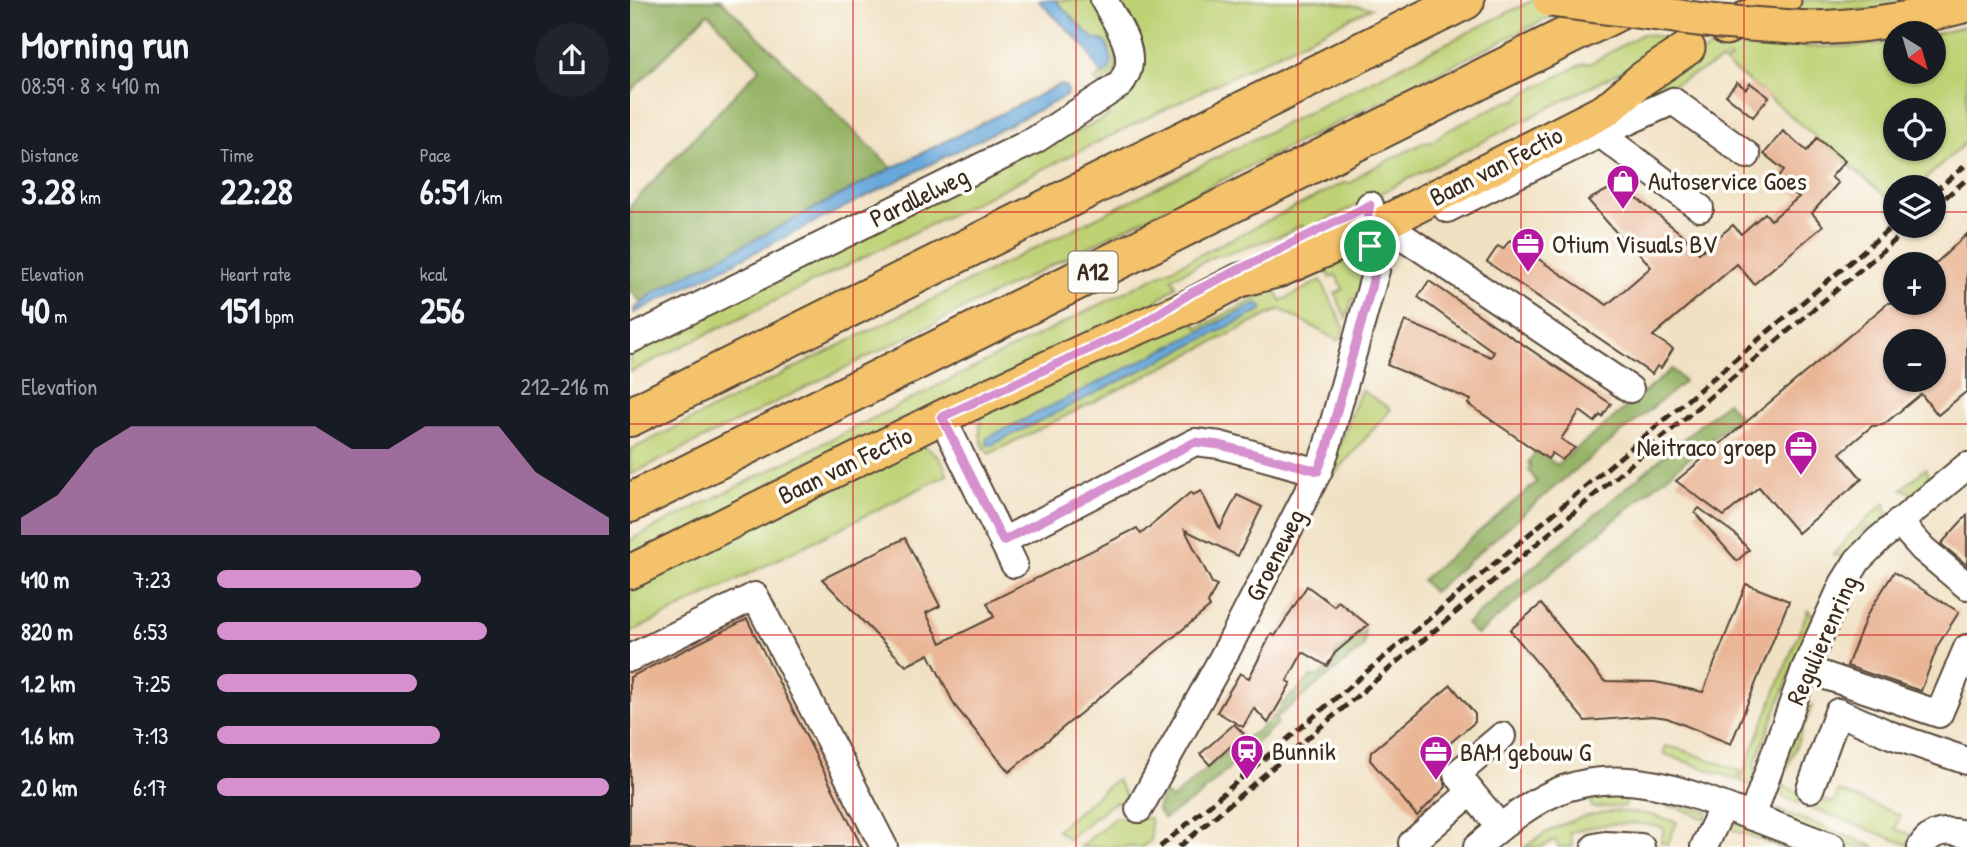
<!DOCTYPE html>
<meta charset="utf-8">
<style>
body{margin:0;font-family:"Patrick Hand",sans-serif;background:#20242c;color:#f1f3f6;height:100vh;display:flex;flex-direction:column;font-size:26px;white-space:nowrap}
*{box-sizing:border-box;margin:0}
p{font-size:23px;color:#9ea1a6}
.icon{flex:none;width:38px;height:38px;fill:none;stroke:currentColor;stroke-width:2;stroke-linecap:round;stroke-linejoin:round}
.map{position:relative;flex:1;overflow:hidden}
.side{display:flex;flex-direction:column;background:#171b24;width:630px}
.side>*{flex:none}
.needle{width:46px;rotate:143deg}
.fabs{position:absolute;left:1253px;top:21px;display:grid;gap:14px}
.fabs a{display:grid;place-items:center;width:63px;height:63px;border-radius:50%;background:#171b24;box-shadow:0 2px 5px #0004;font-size:35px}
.pin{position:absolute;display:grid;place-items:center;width:60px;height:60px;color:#fff;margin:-30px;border:4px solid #fff;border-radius:50%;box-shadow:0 2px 7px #0007}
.round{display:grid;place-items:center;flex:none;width:74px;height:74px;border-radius:37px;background:#20242c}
.summary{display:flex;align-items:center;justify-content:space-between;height:119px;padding:0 21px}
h1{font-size:38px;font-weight:700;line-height:52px}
.figures{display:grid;grid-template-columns:repeat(3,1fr);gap:10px;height:119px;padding:7px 21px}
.figures div{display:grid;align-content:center}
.figures b{font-size:35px;font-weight:700}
.figures small{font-size:19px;font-weight:400}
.figures p{font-size:19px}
.chart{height:196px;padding:14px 21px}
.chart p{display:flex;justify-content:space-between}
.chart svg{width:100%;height:126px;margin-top:7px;fill:#d690ce;opacity:.7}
ul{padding:0 21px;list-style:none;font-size:23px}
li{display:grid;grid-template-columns:112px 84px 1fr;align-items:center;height:52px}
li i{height:18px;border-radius:9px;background:#d690ce}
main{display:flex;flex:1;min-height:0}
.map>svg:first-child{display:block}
.green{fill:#bed275;stroke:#7c7e4a;stroke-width:2;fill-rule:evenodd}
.forest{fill:#96b466;stroke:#686f42;stroke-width:2}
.water{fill:#67a8db;stroke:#51697c;stroke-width:2}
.building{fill:#e9b595;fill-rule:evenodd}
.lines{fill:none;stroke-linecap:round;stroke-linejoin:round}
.minor-casing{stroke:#564537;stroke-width:30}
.major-casing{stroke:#564537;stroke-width:37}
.highway-casing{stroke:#564537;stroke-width:42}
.minor{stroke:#fff;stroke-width:26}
.major{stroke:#f3c26a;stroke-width:33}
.highway{stroke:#f3c26a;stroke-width:38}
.rail{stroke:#3b2a1e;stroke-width:5;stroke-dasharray:10 5;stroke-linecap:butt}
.major-bridge-casing{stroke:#564537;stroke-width:37;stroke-linecap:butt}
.major-bridge{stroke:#f3c26a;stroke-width:33}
.route-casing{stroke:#fff;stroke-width:14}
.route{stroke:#d690ce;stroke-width:9}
.grid{fill:none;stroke:#d62828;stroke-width:2;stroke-opacity:0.55}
.labels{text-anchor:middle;stroke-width:7;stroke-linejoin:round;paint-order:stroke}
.shield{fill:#fdfcf7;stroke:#75695f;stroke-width:2}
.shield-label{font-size:24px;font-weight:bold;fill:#3b2a1e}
.street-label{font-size:26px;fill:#3b2a1e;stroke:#fdfcf7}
.poi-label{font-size:26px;fill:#3b2a1e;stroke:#fdfcf7;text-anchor:start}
</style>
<main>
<section class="side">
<div class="summary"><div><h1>Morning run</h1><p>08:59 · 8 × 410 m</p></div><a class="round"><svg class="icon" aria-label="share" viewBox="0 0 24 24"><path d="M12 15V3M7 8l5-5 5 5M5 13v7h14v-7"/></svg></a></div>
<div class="figures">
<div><p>Distance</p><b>3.28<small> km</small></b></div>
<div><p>Time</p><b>22:28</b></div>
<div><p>Pace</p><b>6:51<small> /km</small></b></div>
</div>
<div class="figures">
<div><p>Elevation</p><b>40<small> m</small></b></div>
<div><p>Heart rate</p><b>151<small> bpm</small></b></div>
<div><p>kcal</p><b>256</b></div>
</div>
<div class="chart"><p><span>Elevation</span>212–216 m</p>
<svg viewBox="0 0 160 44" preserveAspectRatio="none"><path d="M0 44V38L10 30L20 14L30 6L40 6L50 6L60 6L70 6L80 6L90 14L100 14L110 6L120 6L130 6L140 22L150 30L160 38V44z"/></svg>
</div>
<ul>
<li><b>410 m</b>7:23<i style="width:52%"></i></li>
<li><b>820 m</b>6:53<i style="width:69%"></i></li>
<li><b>1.2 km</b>7:25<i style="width:51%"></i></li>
<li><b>1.6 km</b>7:13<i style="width:57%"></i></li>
<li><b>2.0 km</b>6:17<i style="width:100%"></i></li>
</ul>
</section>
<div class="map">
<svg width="1337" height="847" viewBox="0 0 1337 847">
<rect width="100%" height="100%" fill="#fdfcf7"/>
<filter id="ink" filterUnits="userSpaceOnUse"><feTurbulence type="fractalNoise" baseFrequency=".0143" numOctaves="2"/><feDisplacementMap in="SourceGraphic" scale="14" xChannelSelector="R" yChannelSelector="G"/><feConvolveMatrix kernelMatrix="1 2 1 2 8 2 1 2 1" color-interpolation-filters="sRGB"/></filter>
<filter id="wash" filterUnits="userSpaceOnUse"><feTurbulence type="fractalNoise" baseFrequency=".00686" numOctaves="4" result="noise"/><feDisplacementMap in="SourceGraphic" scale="28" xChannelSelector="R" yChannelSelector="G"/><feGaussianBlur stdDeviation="1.57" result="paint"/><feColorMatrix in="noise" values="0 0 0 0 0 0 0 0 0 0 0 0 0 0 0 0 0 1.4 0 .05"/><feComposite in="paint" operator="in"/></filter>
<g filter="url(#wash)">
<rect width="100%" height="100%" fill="#f0e1c3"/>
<g class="green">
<path d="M425,0H465L488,47L485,73L469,85L464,80L475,75L482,61L479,46L473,40L465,39L456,32Z"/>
<path d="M485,0H690L741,8L0,372V350L434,128L443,134L479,116L475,105L487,98Z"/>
<path d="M903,0H954L0,475V450Z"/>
<path d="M1177,0H1332L1304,7L1152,13Z"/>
<path d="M1337,26V141L1287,187H1265V204L1131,91L1094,63L1101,60L1099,57L956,128L1036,69L1096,41L1180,47L1228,46L1265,42V72H1304V34ZM1265,110H1304V149H1265Z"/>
<path d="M1012,34L1053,40L676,231L672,225L655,234L591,256L589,254L542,278L546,286L512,313L0,561V540L689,195L713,183H721L733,173L793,143L802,142L813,133L873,103L887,100L893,94L954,63H961Z"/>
<path d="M716,252L730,264L735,274L728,297L722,300L716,318L705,294L713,289L706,275L700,278L689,258Z"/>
<path d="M691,280L714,327L709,341L650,309L359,454C347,441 350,429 351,412L563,320L568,328L645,289L651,301Z"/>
<path d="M731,390L761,409L703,476L698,475Z"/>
<path d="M289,443C303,451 314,458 317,475L0,633V586Z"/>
<path d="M1296,468L1299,475L1298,484L1284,494L1272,489Z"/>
<path d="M1255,503L1258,515L1250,527H1238L1224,541L1225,551L1215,558L1203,555L1220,535Z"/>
<path d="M1178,610L1183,616L1124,766L1128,777L1123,786L1110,781Z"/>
<path d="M1182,706L1147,794L1143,793L1175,709Z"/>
<path d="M1035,746L1053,750L1111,771L1107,780L1034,754Z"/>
<path d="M486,779L498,799L496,803L486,802L478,806L438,839L427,830Z"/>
<path d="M1154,786L1188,800L1190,798L1203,803L1209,791L1270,815L1265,829L1282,835L1278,845L1151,796Z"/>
<path d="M995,791L996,806L962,808L959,793Z"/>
<path d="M1002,792L1078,812L1076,819L1048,808L1007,800Z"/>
<path d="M1146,809L1245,847H1222L1158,822Z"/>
<path d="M987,811L1017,814L1047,822L1038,844L1031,842L1034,828C1001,820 971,823 940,833L943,847H929L925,840L912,847H895C923,826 951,814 987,811Z"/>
<path d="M486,817L520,818L521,840L512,847H450Z"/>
<path d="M1096,820L1171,847H1148L1093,826Z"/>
</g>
<g class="forest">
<path d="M0,0H91L262,168L26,291L11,302L0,291V206L130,68L78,13L0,92V23L3,19L0,16Z"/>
<path d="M1042,369L1054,382L922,489L803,592L792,580L907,482L898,470L901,466L898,463L906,451L927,465Z"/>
<path d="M1097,402L1109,416L847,635L836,624Z"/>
<path d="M735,630L734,647L645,719L648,723L569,796L534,819L527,809L533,793L542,799L605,744L626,732L647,714L652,704L682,676H689L707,662L704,655Z"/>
</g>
<g class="water">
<path d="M408,0H425L456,32L465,39L476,42L482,61L479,71L471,75L457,49Z"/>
<path d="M429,85L435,86L438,91L436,96L4,313V309L26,291L262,168Z"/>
<path d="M627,303L632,306V310L362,445H357V438Z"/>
</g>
<g id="blocks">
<g class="building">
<path d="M1107,82L1116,89L1120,83L1139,97L1123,117L1096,95Z"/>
<path d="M1153,131L1177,151L1187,138L1215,161L1201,177L1208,183L1182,213L1193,226L1124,284L1107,264L1023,336L1043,349L1031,368L1027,366L1022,374L857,262L868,246L873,249L880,240L977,305L1021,267L994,235L991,238L958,200L989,184L1054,236L1069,253L1103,225L1111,234L1135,213L1141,220L1169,197L1147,179L1154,170L1134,154Z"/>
<path d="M1337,234V391L1308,415L1291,394L1253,425L1242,426L1210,453L1232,479L1168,533L1129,487L1094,516L1046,481L1258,303H1304V265ZM1265,341H1304V380H1265Z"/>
<path d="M799,281L981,404L972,417L970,415L965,422L950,411L931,439L945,448L932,460L922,453L918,459L838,404L841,400L757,365L775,321L861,357L864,352L788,297Z"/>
<path d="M571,491L590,529L607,495L632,507L608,556L555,530L582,583L587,585L578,603L580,607L379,772L325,706L299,654L276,666L192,579L275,538L310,606L296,613L311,643L364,617L357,603L507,528L511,534L561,492L563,495Z"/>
<path d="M1069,508L1105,534L1119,550L1107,561L1065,513Z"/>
<path d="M1337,515V565L1311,544Z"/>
<path d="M1264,572L1329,612L1308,645L1291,691L1217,666L1237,615Z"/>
<path d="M1116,584L1159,601L1101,744L1037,718L1023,716L955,721L880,630L911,604L974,681L1025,682L1073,692Z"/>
<path d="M677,586L704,606L708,601L738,625L705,653L697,666L673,652L657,681L661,683L638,723L624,708L613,727L587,712L610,673L619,678L641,634L645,636Z"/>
<path d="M117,619L232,847H0V677Z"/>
<path d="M821,685L845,714V722L800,760L812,774L816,787L787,816L740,760L741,752Z"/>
<path d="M604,724L614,734L580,765L570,754Z"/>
</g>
</g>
</g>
<g filter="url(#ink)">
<use href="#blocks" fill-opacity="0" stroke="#564537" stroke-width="2"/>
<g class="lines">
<defs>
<g id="minor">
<path d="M970,134L1070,208"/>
<path d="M817,209L970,134L1043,101L1117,155"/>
<path d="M763,235L777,239L1000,389"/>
<path d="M0,340L405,140L491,84C493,79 497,74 498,69C504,46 484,19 474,0"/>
<path d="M312,417L384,564"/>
<path d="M1269,522L1293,549L1337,586"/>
<path d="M373,541L565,442L590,445L688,472"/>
<path d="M0,658L125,596L254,847"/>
<path d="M1175,669L1309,714L1337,648"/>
<path d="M1180,789L1208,712L1261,735L1337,761"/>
<path d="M841,792L827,774L872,736"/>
<path d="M509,809L599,646L688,472L697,447L746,270L744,257L734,233L740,205"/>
<path d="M1122,817L1175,669L1213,584L1228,560L1248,540L1337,466"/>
<path d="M782,843L841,792L870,827"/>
<path d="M847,847C874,824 902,800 936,788C997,768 1055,791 1112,813C1142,824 1172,836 1202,847"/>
<path d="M965,847L975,845L1011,847"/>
<path d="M1074,847L1093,806"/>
<path d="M1291,847C1301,830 1320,829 1337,835"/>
</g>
<g id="major">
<path d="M1096,28L1154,0"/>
<path d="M1178,28C1232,27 1284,19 1337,5"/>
<path d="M0,572L312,417L473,342L558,307L610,280L650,270L734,233L976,110L1012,79L1058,48"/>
</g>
<g id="highway">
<path d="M0,417L835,0"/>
<path d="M0,503L1010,0"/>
</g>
</defs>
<use href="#minor" class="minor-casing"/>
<use href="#major" class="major-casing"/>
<use href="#highway" class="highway-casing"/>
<use href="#minor" class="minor"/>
<use href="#major" class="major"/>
<use href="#highway" class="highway"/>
<g class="rail">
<path d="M1304,192L1337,164"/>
<path d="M1304,207L1337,179"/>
<path d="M530,847L1265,224"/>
<path d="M549,847L1282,226"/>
</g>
<defs>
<path id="major-bridge" d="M920,0L1090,22L1178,28"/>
</defs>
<use href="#major-bridge" class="major-bridge-casing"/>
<use href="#major-bridge" class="major-bridge"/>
</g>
</g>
<g class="lines" filter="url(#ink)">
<defs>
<path id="route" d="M740,205L734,233L744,257L746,270L697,447L688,471L590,445L565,442L373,541L312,417L507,327L561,293Z"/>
</defs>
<use href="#route" class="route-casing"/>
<use href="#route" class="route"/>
</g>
<path class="grid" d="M223,0V847M446,0V847M668,0V847M891,0V847M1114,0V847M0,212H1265M1304,212H1337M0,424H1337M0,635H1337"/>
<defs>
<symbol id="shop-pin" viewBox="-11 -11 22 30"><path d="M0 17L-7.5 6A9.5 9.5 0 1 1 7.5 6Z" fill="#b5179e" stroke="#fdfcf7"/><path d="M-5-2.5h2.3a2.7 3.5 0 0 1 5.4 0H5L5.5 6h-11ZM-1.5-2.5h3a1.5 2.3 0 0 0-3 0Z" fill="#fff"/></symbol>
<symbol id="office-pin" viewBox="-11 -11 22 30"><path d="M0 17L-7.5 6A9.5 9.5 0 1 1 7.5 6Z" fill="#b5179e" stroke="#fdfcf7"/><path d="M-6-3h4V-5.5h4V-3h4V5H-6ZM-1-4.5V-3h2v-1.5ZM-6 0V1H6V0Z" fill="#fff"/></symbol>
<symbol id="station-pin" viewBox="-11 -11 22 30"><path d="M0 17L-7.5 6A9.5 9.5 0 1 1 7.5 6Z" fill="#b5179e" stroke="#fdfcf7"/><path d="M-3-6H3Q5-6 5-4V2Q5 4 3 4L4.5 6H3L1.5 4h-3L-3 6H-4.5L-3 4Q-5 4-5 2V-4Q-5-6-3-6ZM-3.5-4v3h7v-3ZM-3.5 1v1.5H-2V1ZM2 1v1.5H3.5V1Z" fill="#fff"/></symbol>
</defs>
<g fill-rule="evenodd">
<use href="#shop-pin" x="974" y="162" width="38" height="52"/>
<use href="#office-pin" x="879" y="225" width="38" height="52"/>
<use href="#office-pin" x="1152" y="428" width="38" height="52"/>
<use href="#station-pin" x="598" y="732" width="38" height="52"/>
<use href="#office-pin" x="787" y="733" width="38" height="52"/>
</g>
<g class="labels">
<rect class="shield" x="438.5" y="251.5" width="49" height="41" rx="5"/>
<g class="shield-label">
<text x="463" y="280">A12</text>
</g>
<g class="street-label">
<text transform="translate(866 166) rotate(-27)" y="9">Baan van Fectio</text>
<text transform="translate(289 197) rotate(-26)" y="9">Parallelweg</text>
<text transform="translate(215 465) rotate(-26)" y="9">Baan van Fectio</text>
<text transform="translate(645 555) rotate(-63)" y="9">Groeneweg</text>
<text transform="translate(1192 640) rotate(-66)" y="9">Regulierenring</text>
</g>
<g class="poi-label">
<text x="1018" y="190">Autoservice Goes</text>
<text x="922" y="253">Otium Visuals BV</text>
<text x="1146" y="456" text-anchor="end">Neitraco groep</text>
<text x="642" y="760">Bunnik</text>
<text x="830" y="761">BAM gebouw G</text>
</g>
</g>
</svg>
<div class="fabs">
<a><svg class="needle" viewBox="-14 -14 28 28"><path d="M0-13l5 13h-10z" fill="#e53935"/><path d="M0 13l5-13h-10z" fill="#9ea1a6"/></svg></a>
<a><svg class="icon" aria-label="locate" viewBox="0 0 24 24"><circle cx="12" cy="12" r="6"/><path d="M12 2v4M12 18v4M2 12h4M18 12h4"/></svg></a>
<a><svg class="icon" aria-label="layers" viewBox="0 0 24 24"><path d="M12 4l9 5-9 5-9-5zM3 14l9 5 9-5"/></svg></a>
<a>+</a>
<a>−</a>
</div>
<div class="pin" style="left:740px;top:246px;background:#1e9e55"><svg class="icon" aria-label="arrive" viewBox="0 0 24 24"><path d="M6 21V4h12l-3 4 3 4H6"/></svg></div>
</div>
</main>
